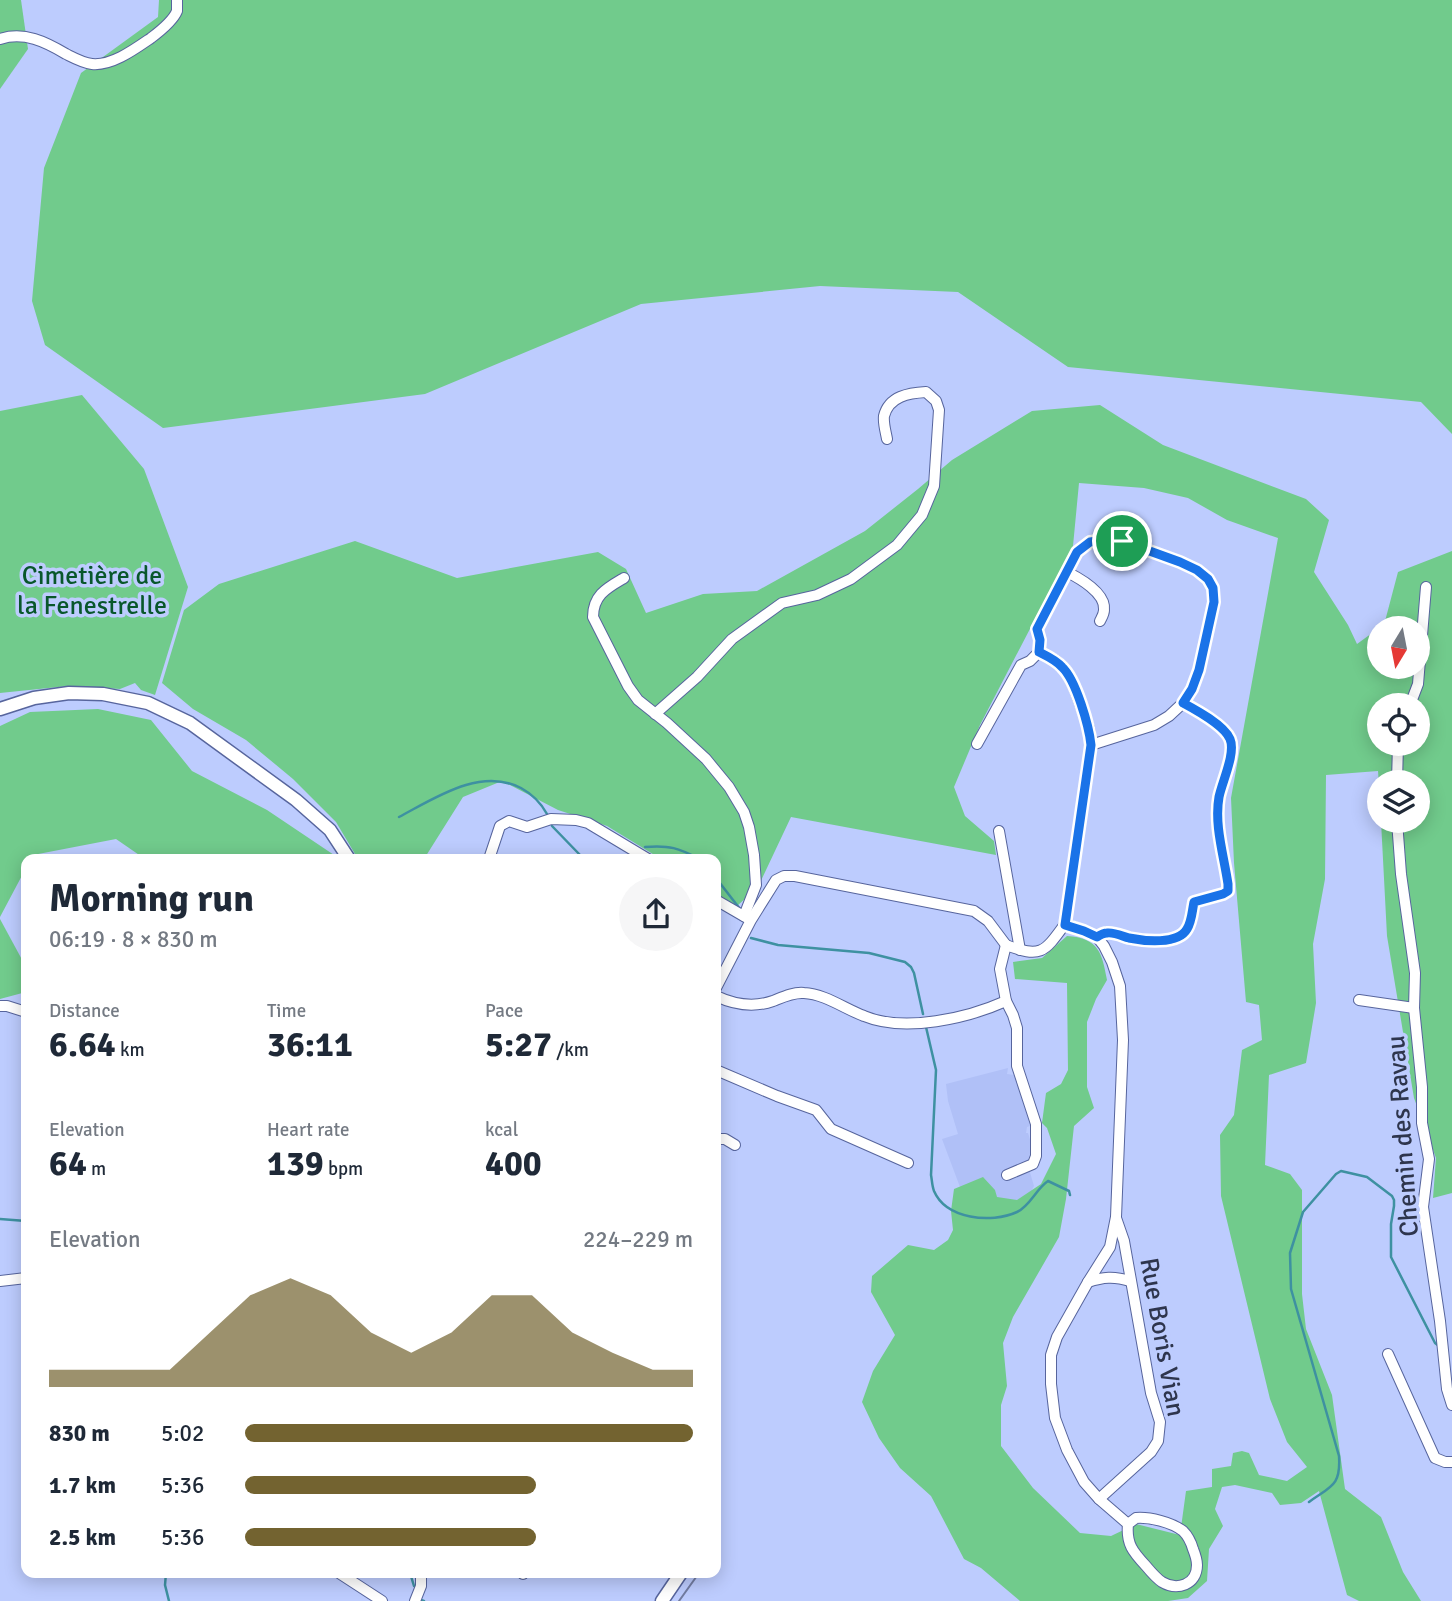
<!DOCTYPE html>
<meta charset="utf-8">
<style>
body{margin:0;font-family:Signika,sans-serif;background:#f6f6f7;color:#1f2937;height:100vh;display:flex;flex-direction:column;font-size:26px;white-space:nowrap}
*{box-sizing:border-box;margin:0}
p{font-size:23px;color:#747a83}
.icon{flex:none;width:38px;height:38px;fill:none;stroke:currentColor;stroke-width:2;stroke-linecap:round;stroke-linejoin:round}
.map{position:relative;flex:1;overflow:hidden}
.panel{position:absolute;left:21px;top:854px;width:700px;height:724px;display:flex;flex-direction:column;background:#fff;border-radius:14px;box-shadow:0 4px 18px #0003}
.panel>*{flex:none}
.needle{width:46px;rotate:190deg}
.fabs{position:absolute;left:1367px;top:616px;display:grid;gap:14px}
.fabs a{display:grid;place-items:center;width:63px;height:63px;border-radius:50%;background:#fff;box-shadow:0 4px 18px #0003;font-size:35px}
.pin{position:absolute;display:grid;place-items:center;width:60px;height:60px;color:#fff;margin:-30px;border:4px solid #fff;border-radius:50%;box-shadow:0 2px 7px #0007}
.round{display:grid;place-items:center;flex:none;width:74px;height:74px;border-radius:37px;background:#f6f6f7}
.overview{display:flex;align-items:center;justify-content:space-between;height:119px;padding:0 28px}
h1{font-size:38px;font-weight:700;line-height:52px}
.metrics{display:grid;grid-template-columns:repeat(3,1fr);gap:10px;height:119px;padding:7px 28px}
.metrics div{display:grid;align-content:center}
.metrics b{font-size:35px;font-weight:700}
.metrics small{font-size:19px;font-weight:400}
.metrics p{font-size:19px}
.chart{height:196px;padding:14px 28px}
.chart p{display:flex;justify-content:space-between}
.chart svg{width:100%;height:126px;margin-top:7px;fill:#736330;opacity:.7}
ul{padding:0 28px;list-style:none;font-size:23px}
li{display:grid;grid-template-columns:112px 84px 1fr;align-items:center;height:52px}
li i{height:18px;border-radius:9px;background:#736330}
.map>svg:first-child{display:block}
.built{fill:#b0c0f7}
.green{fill:#71cb8c;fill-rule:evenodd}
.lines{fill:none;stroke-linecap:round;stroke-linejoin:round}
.stream{stroke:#3e91a1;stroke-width:2.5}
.minor-casing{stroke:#57659d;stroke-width:12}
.tertiary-casing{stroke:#57659d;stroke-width:15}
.minor{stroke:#fff;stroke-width:10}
.tertiary{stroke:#fff;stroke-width:12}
.tram{stroke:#727ca1;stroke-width:2}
.route-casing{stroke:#fff;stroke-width:14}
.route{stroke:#1a73e8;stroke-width:9}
.labels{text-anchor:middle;stroke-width:7;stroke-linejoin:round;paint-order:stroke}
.park-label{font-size:26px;fill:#08572b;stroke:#bdccfe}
.street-label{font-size:26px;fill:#2e354d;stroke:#bdccfe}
</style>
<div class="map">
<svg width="1452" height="1601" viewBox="0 0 1452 1601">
<rect width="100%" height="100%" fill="#bdccfe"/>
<path class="built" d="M1008,1068L1007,1074L1014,1075L1033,1125L1027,1127L1026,1133H1028L1033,1149L1029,1169L1034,1186L1026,1202L969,1211L942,1139L958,1134L948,1101L946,1084Z"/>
<g class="green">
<path d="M0,0H21L28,49L0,89Z"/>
<path d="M159,0H1452V434L1421,402L1068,367L958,292L820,286L641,304L425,394L163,428L45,345L32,301L44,168L81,73L158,17Z"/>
<path d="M82,395L144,469L188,587L155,695L141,690L135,683L120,689L68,686L0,693V411Z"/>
<path d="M1100,405L1163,445L1306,499L1329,520L1314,572L1348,625L1357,644L1379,628V667H1418V628H1379L1384,625L1398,572L1452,551V1193L1433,1198L1436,1158L1414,1098L1387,936L1381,821H1418V782H1379V785L1378,771L1326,775L1325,879L1313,944L1316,1003L1306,1063L1269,1075L1265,1165L1290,1174L1302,1190V1294L1306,1329L1332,1395L1345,1489L1381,1517L1403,1572L1421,1601H1359L1347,1595L1319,1491L1301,1503L1280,1505L1272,1493L1235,1485L1222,1487L1215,1509L1223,1526L1209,1549L1207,1581L1188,1598L1168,1601H1020L981,1568L964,1559L931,1496L900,1468L879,1438L862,1402L873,1371L895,1335L871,1292L872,1276L908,1245L934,1250L948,1240L953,1230L951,1211L954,1189L983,1177L995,1190L997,1197L1017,1200L1041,1184L1056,1154L1047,1128L1042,1123L1046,1093L1061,1084L1068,1070L1067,983L1015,979L1013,962L1042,958L1067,936C1099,938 1102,953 1107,980L1096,999L1087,1022V1087L1094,1108L1074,1126L1066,1199L1059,1237L1013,1317L1003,1343L1007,1386L1001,1405V1446L1033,1488L1080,1533L1111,1536L1136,1524L1180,1535L1186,1491L1212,1487V1469L1231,1466L1233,1453L1242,1451L1249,1453L1259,1475L1287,1481L1307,1467L1287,1442L1270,1399L1221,1196L1220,1135L1234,1115L1242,1050L1262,1040L1259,1005L1246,1002L1234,863L1231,798L1278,538L1227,520L1188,498L1144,488L1079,483L1073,546L980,725L954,787L965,816L994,841L996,855L791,817L758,887L737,906L716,893V859H661L607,826L558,810L502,781L463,797L424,859H358L336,822L293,779L246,740L193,709L162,683L184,610L219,584L355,541L457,578L598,552L626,569L646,613L703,594L757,591L865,531L918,489L952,460L1032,411ZM1379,705H1418V744H1379Z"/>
<path d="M98,709L151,720L192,771L267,810L340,859H145L116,839L33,855L31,859H26V868L0,917V726L30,712Z"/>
<path d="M0,919L26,967V992L0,999Z"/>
</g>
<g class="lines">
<g class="stream">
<path d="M399,817C435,798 480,767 521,788C532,794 541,803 547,814"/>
<path d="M552,826L581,856L592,859"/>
<path d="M645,847C670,845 678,848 700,859"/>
<path d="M631,859L634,858"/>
<path d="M716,878L740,909"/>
<path d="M751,938L778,945L869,953L905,962L911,967L914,973L923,1014"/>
<path d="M926,1027L936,1070L931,1175C932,1180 932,1186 934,1191C946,1219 991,1224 1017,1212C1030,1206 1036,1189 1048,1181L1069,1191L1070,1195"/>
<path d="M0,1219L26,1221"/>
<path d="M1309,1502C1331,1486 1341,1486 1339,1456L1291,1289L1290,1253L1303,1212L1336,1174L1341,1171L1367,1177L1392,1196L1394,1200V1206L1391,1224V1257L1435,1343L1439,1346"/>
<path d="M166,1573L165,1585L169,1601"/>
<path d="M410,1573L414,1586"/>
<path d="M421,1600L424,1601"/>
</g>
<defs>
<g id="minor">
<path d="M0,39C24,31 46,42 66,54C74,58 83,63 92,64C112,66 135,49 151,38C159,32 173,21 177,11C177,10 177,1 177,0"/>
<path d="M1067,572C1079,578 1106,593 1104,610C1104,614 1102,617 1100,621"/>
<path d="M624,578C607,588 593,595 593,617L628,686L638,700L667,723L706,759L729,787L744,812L749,827L754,855L756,885L744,916"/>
<path d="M1039,652L1040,640L1037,629L1077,552L1090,543L1105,539L1122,541L1180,562L1197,570L1208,579L1213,588L1214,602L1199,670L1192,689L1183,703L1169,716L1154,725L1091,745"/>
<path d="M1410,705L1418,684L1426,587"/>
<path d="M655,714L697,677L732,639L782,603L817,595L851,579L897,545L922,515L934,486L939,410L936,401L926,392C909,393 889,396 884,416C883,423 886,433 887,439"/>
<path d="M977,744L1021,665L1030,661L1039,652"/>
<path d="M1397,782L1398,744"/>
<path d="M1397,821L1401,874L1415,973L1414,1008L1422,1087V1123L1429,1159L1423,1207L1440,1321L1447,1389L1452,1405"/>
<path d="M999,831L1020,950"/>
<path d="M489,859L500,826L509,821L527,827L551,819L576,820L588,823L648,859"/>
<path d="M716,900L747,918"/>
<path d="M1065,924L1084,931L1097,937L1104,946L1112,962L1120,986L1123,1040L1116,1217L1110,1247L1088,1282L1057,1337L1051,1355V1384L1055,1418L1067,1450L1084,1482L1099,1499L1128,1524"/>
<path d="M1097,937C1100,935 1103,933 1107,933C1114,932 1122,936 1129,938C1144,941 1178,945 1187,929C1192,921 1192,911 1194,902L1223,894L1228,891V884C1224,856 1214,825 1219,797C1222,782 1236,753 1230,739C1224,724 1196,711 1183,703"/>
<path d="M1006,945C1041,958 1044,953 1065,924L1091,745L1089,728L1074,687L1065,669L1055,660L1039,652"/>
<path d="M1006,945L1000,969L1006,1001L1013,1015L1017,1028V1066L1036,1124V1156L1033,1164L1007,1175"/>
<path d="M716,988L751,920L776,880L784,876H795L974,911L988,921L1006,945"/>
<path d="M716,996C735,1005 753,1008 773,1001C783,997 793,992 804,993C825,994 845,1009 864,1016C905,1033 968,1018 1006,1001"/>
<path d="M1359,1000L1414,1008"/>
<path d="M0,1006H7L26,1012"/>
<path d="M716,1070L777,1096L816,1110L831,1129L908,1163"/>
<path d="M716,1139H725L735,1145"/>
<path d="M0,1281L26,1278"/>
<path d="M1088,1282C1103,1277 1114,1276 1130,1281"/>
<path d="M1388,1354L1435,1458L1445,1462H1452"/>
<path d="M1099,1499L1151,1452L1158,1441L1160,1422L1151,1393L1124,1241L1116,1218"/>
<path d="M1136,1518C1150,1517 1171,1522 1183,1531C1188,1536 1191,1542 1193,1549C1195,1554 1197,1560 1197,1565C1197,1585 1177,1591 1162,1582C1156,1578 1151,1572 1146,1566C1133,1552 1126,1544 1128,1524Z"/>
<path d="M339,1573L382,1601"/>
<path d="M523,1574V1573"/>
<path d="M415,1601L421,1586V1573"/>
</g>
<g id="tertiary">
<path d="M0,709L34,698L69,693L103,694L148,703L190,723L296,800L330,830L349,859"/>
<path d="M662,1601L681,1573"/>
</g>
</defs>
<use href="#minor" class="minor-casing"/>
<use href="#tertiary" class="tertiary-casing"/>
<use href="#minor" class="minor"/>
<use href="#tertiary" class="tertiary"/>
<g class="tram">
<path d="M716,1498L720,1477"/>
<path d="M679,1601L699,1573"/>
</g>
</g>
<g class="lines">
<defs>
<path id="route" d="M1105,540L1122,541L1180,562L1197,570L1208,579L1213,588L1214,602L1199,670L1192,689L1183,703C1196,710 1224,725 1230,739C1236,753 1222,782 1219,797C1214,825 1224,856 1228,884V891L1223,894L1194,902C1192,911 1192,921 1187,929C1178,945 1144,941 1129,938C1122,936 1114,932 1107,933C1103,933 1100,935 1097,937L1084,931L1065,925L1091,745C1089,726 1076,680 1062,667C1056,660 1047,656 1039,652L1040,640L1037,629L1077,552L1090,542Z"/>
</defs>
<use href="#route" class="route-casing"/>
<use href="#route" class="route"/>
</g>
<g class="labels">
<g class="park-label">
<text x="92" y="584">Cimetière de<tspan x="92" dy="30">la Fenestrelle</tspan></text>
</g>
<g class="street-label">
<text transform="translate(1402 1136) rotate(-94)" y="9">Chemin des Ravau</text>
<text transform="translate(1163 1337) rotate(80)" y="9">Rue Boris Vian</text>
</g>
</g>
</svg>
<div class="fabs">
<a><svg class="needle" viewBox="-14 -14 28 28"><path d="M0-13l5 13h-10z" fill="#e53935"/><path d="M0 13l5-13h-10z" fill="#747a83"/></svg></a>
<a><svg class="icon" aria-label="locate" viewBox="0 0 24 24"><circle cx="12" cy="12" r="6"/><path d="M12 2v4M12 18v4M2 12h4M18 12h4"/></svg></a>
<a><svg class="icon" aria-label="layers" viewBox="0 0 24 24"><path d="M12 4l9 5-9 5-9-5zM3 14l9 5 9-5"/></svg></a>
</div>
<div class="pin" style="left:1122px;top:541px;background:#1e9e55"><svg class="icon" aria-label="arrive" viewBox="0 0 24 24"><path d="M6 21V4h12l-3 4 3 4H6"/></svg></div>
<section class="panel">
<div class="overview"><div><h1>Morning run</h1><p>06:19 · 8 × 830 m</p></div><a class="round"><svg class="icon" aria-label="share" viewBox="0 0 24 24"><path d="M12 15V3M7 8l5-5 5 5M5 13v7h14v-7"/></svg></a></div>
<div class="metrics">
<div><p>Distance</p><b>6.64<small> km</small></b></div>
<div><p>Time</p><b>36:11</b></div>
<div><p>Pace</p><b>5:27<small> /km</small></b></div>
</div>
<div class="metrics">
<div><p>Elevation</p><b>64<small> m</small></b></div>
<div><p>Heart rate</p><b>139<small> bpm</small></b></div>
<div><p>kcal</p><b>400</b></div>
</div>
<div class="chart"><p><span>Elevation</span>224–229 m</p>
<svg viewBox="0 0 160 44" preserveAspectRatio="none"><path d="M0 44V38L10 38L20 38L30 38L40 25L50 12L60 6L70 12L80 25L90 32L100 25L110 12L120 12L130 25L140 32L150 38L160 38V44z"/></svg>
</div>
<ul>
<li><b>830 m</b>5:02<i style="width:100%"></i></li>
<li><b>1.7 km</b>5:36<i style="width:65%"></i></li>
<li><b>2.5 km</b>5:36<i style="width:65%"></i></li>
</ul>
</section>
</div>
